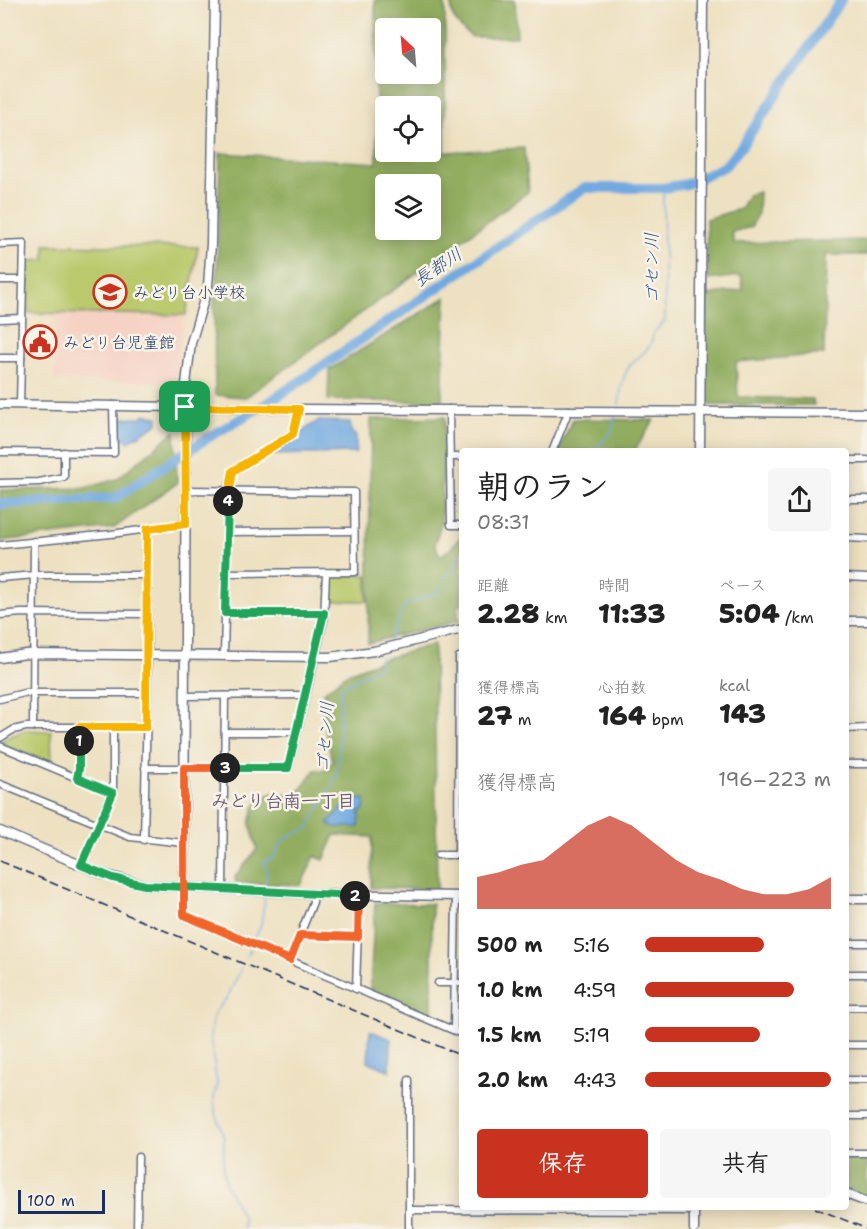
<!DOCTYPE html>
<html lang="ja">
<meta charset="utf-8">
<style>
body{margin:0;font-family:"Shantell Sans","Klee One",sans-serif;background:#f6f6f6;color:#222;height:100vh;display:flex;flex-direction:column;font-size:22px;white-space:nowrap}
*{box-sizing:border-box;margin:0}
p{font-size:20px;color:#767676}
.icon{flex:none;width:33px;height:33px;fill:none;stroke:currentColor;stroke-width:2;stroke-linecap:round;stroke-linejoin:round}
.map{position:relative;flex:1;overflow:hidden}
.drawer{position:absolute;left:459px;top:448px;width:390px;height:762px;display:flex;flex-direction:column;background:#fff;border-radius:6px;box-shadow:0 3px 15px #0003}
.drawer>*{flex:none}
.needle{width:39px;rotate:334deg}
.tools{position:absolute;left:375px;top:18px;display:grid;gap:12px}
.tools a{display:grid;place-items:center;width:66px;height:66px;border-radius:6px;background:#fff;box-shadow:0 3px 15px #0003;font-size:30px}
.scale{position:absolute;left:18px;bottom:15px;width:87px;box-sizing:border-box;padding-left:6px;border:3px solid #1b2f5e;border-top:0;font-size:16px;line-height:21px;white-space:nowrap;color:#1b2f5e;-webkit-text-stroke:4px #f7f3e8;paint-order:stroke}
.pin{position:absolute;display:grid;place-items:center;width:51px;height:51px;color:#fff;margin:-26px;border-radius:12px;box-shadow:0 3px 9px #0006}
.km{position:absolute;width:30px;height:30px;margin:-15px;border-radius:50%;background:#222;color:#fff;font-size:16px;line-height:30px;text-align:center}
.round{display:grid;place-items:center;flex:none;width:63px;height:63px;border-radius:6px;background:#f6f6f6}
.headline{display:flex;align-items:center;justify-content:space-between;height:102px;padding:0 18px}
h1{font-size:33px;font-weight:800;line-height:45px}
.figures{display:grid;grid-template-columns:repeat(3,1fr);gap:9px;height:102px;padding:6px 18px}
.figures div{display:grid;align-content:center}
.figures b{font-size:26px;font-weight:800}
.figures small{font-size:16px;font-weight:400}
.figures p{font-size:16px}
.chart{height:168px;padding:12px 18px}
.chart p{display:flex;justify-content:space-between}
.chart svg{width:100%;height:108px;margin-top:6px;fill:#c8321e;opacity:.7}
.action{display:flex;gap:12px;margin-top:auto;padding:12px 18px}
.action a{flex:1;height:69px;border-radius:6px;background:#c8321e;color:#fff;font-size:24px;font-weight:800;line-height:69px;text-align:center}
.action a+a{background:#f6f6f6;color:#222}
ul{padding:0 18px;list-style:none;font-size:20px}
li{display:grid;grid-template-columns:96px 72px 1fr;align-items:center;height:45px}
li i{height:15px;border-radius:8px;background:#c8321e}
.map>svg:first-child{display:block}
.built{fill:#f6d2c4}
.green{fill:#b9c96c;stroke:#6a7c65;stroke-width:1.5}
.forest{fill:#92ad60;stroke:#566e5f;stroke-width:1.5;fill-rule:evenodd}
.water{fill:#71a9e0;stroke:#466c9f;stroke-width:1.5}
.lines{fill:none;stroke-linecap:round;stroke-linejoin:round}
.stream{stroke:#71a9e0;stroke-width:1.5}
.river{stroke:#71a9e0;stroke-width:10}
.street-casing{stroke:#656d81;stroke-width:9}
.secondary-casing{stroke:#656d81;stroke-width:11}
.street{stroke:#fff;stroke-width:6}
.secondary{stroke:#fff;stroke-width:8}
.rail{stroke:#1b2f5e;stroke-width:1.5;stroke-dasharray:9 4.5;stroke-linecap:butt}
.split-1-casing{stroke:#fff;stroke-width:12}
.split-2-casing{stroke:#fff;stroke-width:12}
.split-3-casing{stroke:#fff;stroke-width:12}
.split-4-casing{stroke:#fff;stroke-width:12}
.split-5-casing{stroke:#fff;stroke-width:12}
.split-1{stroke:#f5b400;stroke-width:8}
.split-2{stroke:#22a559;stroke-width:8}
.split-3{stroke:#f0652b;stroke-width:8}
.split-4{stroke:#22a559;stroke-width:8}
.split-5{stroke:#f5b400;stroke-width:8}
.labels{text-anchor:middle;stroke-width:5;stroke-linejoin:round;paint-order:stroke}
.poi-label{font-size:16px;fill:#1b2f5e;stroke:#f7f3e8;text-anchor:start}
.water-label{font-size:18px;font-style:italic;fill:#355485;stroke:#f7f3e8}
.neighbourhood-label{font-size:18px;font-weight:bold;fill:#6a5a75;stroke:#f7f3e8}
</style>
<div class="map">
<svg width="867" height="1229" viewBox="0 0 867 1229">
<rect width="100%" height="100%" fill="#f7f3e8"/>
<filter id="ink" filterUnits="userSpaceOnUse"><feTurbulence type="fractalNoise" baseFrequency=".0167" numOctaves="2"/><feDisplacementMap in="SourceGraphic" scale="12" xChannelSelector="R" yChannelSelector="G"/><feConvolveMatrix kernelMatrix="1 2 1 2 8 2 1 2 1" color-interpolation-filters="sRGB"/></filter>
<filter id="wash" filterUnits="userSpaceOnUse"><feTurbulence type="fractalNoise" baseFrequency=".008" numOctaves="4" result="noise"/><feDisplacementMap in="SourceGraphic" scale="24" xChannelSelector="R" yChannelSelector="G"/><feGaussianBlur stdDeviation="1.35" result="paint"/><feColorMatrix in="noise" values="0 0 0 0 0 0 0 0 0 0 0 0 0 0 0 0 0 1.4 0 .05"/><feComposite in="paint" operator="in"/></filter>
<g filter="url(#wash)">
<rect width="100%" height="100%" fill="#eee1c1"/>
<path class="built" d="M45,244L200,246L197,270L178,351L176,382L54,381L55,316L27,315V259H44Z"/>
<g class="green">
<path d="M45,245L198,247L186,315L28,313L29,261L45,260Z"/>
<path d="M367,575V601H329V576Z"/>
<path d="M25,730L51,731L52,765L3,744L2,740Z"/>
</g>
<g class="forest">
<path d="M375,0H445V152L524,148L528,192L246,397L215,395L214,302L217,275L220,153L377,163ZM386,28H430V74H386ZM386,106H430V152H386ZM430,184V230H386V184Z"/>
<path d="M453,0H515L517,37H472C460,28 446,16 453,0Z"/>
<path d="M759,192L758,213L751,227L732,232L734,243L867,240V255H826L824,354L736,362L738,397L813,399L814,405H708L704,396L707,295L743,290L741,276L708,280L706,219L740,209L748,195Z"/>
<path d="M446,297L442,402L328,400L329,370Z"/>
<path d="M445,417L441,523L435,544L440,556L450,549L462,535V604L457,606L459,621L368,643L371,419Z"/>
<path d="M573,419L654,420L635,450L558,451Z"/>
<path d="M175,431L177,483L114,528L0,541V490L85,488L117,479Z"/>
<path d="M434,644L437,889L371,888L372,837L335,835L324,860L315,856L301,885L236,883L235,877L257,849L250,823L254,808L260,798L273,793L284,795L298,793L315,770H327L333,761C325,738 322,717 324,692L348,673L384,659Z"/>
<path d="M375,903L432,904V1017L370,989Z"/>
<path d="M846,1157H867V1198L846,1189Z"/>
</g>
<g class="water">
<path d="M144,414L158,417V423L128,442L126,439L119,438L120,418H141Z"/>
<path d="M318,421L350,422L352,434L356,435V453L268,455Z"/>
<path d="M365,799L364,810L360,812L359,827H334L328,823L350,801Z"/>
<path d="M370,1031L391,1039L390,1071L368,1061Z"/>
</g>
<g class="lines">
<g class="stream">
<path d="M619,404C621,390 622,374 632,363C642,353 653,349 653,333L665,321L663,188"/>
<path d="M593,452L612,431L615,416"/>
<path d="M389,642L405,605L438,592L457,559L462,553"/>
<path d="M266,882L267,872L264,862L272,859L285,838L310,828V824L333,784L338,770L341,687L377,668L381,656"/>
<path d="M254,940L261,925L265,898"/>
<path d="M246,957L251,949"/>
<path d="M241,969L227,998L216,1010L212,1020L210,1037L217,1084L214,1099L215,1110L224,1138L223,1169L226,1185L243,1218V1229"/>
</g>
<path class="river" d="M0,504L115,498L206,439L271,401L584,188H663L687,184L725,166L741,147L841,0"/>
</g>
</g>
<g filter="url(#ink)">
<g class="lines">
<defs>
<g id="street">
<path d="M0,244L24,243L20,404"/>
<path d="M0,280H23"/>
<path d="M0,319L22,318"/>
<path d="M0,358H21"/>
<path d="M449,409L451,525H462"/>
<path d="M0,452L114,453L113,405"/>
<path d="M552,452L569,410"/>
<path d="M450,457H462"/>
<path d="M846,460H867"/>
<path d="M0,483L39,482L64,477V452"/>
<path d="M186,490L354,492L355,572L226,573"/>
<path d="M846,499H867"/>
<path d="M227,532L354,531"/>
<path d="M846,538L867,539"/>
<path d="M0,545L111,534L186,524"/>
<path d="M846,577L867,578"/>
<path d="M0,578L35,575H147"/>
<path d="M225,613H324"/>
<path d="M0,615L21,613L147,614"/>
<path d="M224,656L228,490L233,471L293,434L299,409"/>
<path d="M185,696L305,695"/>
<path d="M0,699L24,693H147"/>
<path d="M33,727L34,541"/>
<path d="M846,729L867,728"/>
<path d="M225,732H297"/>
<path d="M0,738L13,730L26,727H146"/>
<path d="M0,746L113,793"/>
<path d="M846,764H867"/>
<path d="M145,768H289L324,620L326,573"/>
<path d="M77,778L79,769V727"/>
<path d="M0,784L130,837L184,843"/>
<path d="M144,840L148,655L147,529"/>
<path d="M438,855H461"/>
<path d="M458,855L459,657H462"/>
<path d="M81,865L113,793V727"/>
<path d="M184,888V915L462,1034"/>
<path d="M223,890L225,696"/>
<path d="M300,935L358,937"/>
<path d="M846,943H867"/>
<path d="M290,960L313,902V894"/>
<path d="M846,974H867"/>
<path d="M438,983H462"/>
<path d="M356,989L359,896"/>
<path d="M846,1007H867"/>
<path d="M454,1030L456,896"/>
<path d="M846,1045H867"/>
<path d="M846,1080H867"/>
<path d="M846,1116H867"/>
<path d="M846,1153H867"/>
<path d="M409,1210L694,1211"/>
<path d="M137,1229L138,1157"/>
<path d="M409,1229V1080"/>
</g>
<g id="secondary">
<path d="M0,404L299,409L867,413"/>
<path d="M700,452L703,0"/>
<path d="M846,621H867"/>
<path d="M0,658L26,654L330,657L374,651L462,629"/>
<path d="M0,831L102,874L145,885L313,894L462,896"/>
<path d="M184,888L186,384L191,343L208,286L211,244L215,0"/>
<path d="M846,899H867"/>
<path d="M846,1194L867,1202"/>
<path d="M694,1229V1208"/>
</g>
</defs>
<use href="#street" class="street-casing"/>
<use href="#secondary" class="secondary-casing"/>
<use href="#street" class="street"/>
<use href="#secondary" class="secondary"/>
<g class="rail">
<path d="M0,861L462,1056"/>
<path d="M815,1208L867,1229"/>
</g>
</g>
</g>
<g class="lines" filter="url(#ink)">
<defs>
<path id="split-1" d="M79,741V727H146L147,529L186,524L185,407"/>
<path id="split-2" d="M79,741V769L77,778L113,793L81,865L113,878L145,885L355,896"/>
<path id="split-3" d="M225,768H184V915L290,960L300,935L358,937L359,896H355"/>
<path id="split-4" d="M225,768H288L324,613H225L228,501"/>
<path id="split-5" d="M185,407L299,409L293,434L233,471L228,501"/>
</defs>
<use href="#split-1" class="split-1-casing"/>
<use href="#split-2" class="split-2-casing"/>
<use href="#split-3" class="split-3-casing"/>
<use href="#split-4" class="split-4-casing"/>
<use href="#split-5" class="split-5-casing"/>
<use href="#split-1" class="split-1"/>
<use href="#split-2" class="split-2"/>
<use href="#split-3" class="split-3"/>
<use href="#split-4" class="split-4"/>
<use href="#split-5" class="split-5"/>
</g>
<defs>
<symbol id="school-ring" viewBox="-11 -11 22 22"><circle r="9.5" fill="#f7f3e8" stroke="#c8321e" stroke-width="1.5"/><path d="M0-5L7-2L0 1L-7-2ZM-4 1L0 2.5L4 1V4Q0 6-4 4Z" fill="#c8321e"/></symbol>
<symbol id="civic-ring" viewBox="-11 -11 22 22"><circle r="9.5" fill="#f7f3e8" stroke="#c8321e" stroke-width="1.5"/><path d="M-.6-6.5H3V-4.5H.6V-3L4-1V1h2V6H-6V1h2V-1L-.6-3ZM-1.2 2.5V6h2.4V2.5Z" fill="#c8321e"/></symbol>
</defs>
<g fill-rule="evenodd">
<use href="#school-ring" x="91" y="273" width="38" height="38"/>
<use href="#civic-ring" x="21" y="323" width="38" height="38"/>
</g>
<g class="labels">
<g class="poi-label">
<text x="133" y="298">みどり台小学校</text>
<text x="63" y="348">みどり台児童館</text>
</g>
<g class="water-label">
<text transform="translate(438 267) rotate(-34)" y="6">長都川</text>
<text transform="translate(652 268) rotate(-91)" y="6">ゴセン川</text>
<text transform="translate(325 737) rotate(-86)" y="6">ゴセン川</text>
</g>
<g class="neighbourhood-label">
<text x="283" y="807">みどり台南一丁目</text>
</g>
</g>
</svg>
<div class="tools">
<a><svg class="needle" viewBox="-14 -14 28 28"><path d="M0-13l5 13h-10z" fill="#e53935"/><path d="M0 13l5-13h-10z" fill="#767676"/></svg></a>
<a><svg class="icon" aria-label="locate" viewBox="0 0 24 24"><circle cx="12" cy="12" r="6"/><path d="M12 2v4M12 18v4M2 12h4M18 12h4"/></svg></a>
<a><svg class="icon" aria-label="layers" viewBox="0 0 24 24"><path d="M12 4l9 5-9 5-9-5zM3 14l9 5 9-5"/></svg></a>
</div>
<div class="scale">100 m</div>
<div class="pin" style="left:185px;top:407px;background:#1e9e55"><svg class="icon" aria-label="arrive" viewBox="0 0 24 24"><path d="M6 21V4h12l-3 4 3 4H6"/></svg></div>
<b class="km" style="left:79px;top:741px">1</b>
<b class="km" style="left:355px;top:896px">2</b>
<b class="km" style="left:225px;top:768px">3</b>
<b class="km" style="left:228px;top:501px">4</b>
<section class="drawer">
<div class="headline"><div><h1>朝のラン</h1><p>08:31</p></div><a class="round"><svg class="icon" aria-label="share" viewBox="0 0 24 24"><path d="M12 15V3M7 8l5-5 5 5M5 13v7h14v-7"/></svg></a></div>
<div class="figures">
<div><p>距離</p><b>2.28<small> km</small></b></div>
<div><p>時間</p><b>11:33</b></div>
<div><p>ペース</p><b>5:04<small> /km</small></b></div>
</div>
<div class="figures">
<div><p>獲得標高</p><b>27<small> m</small></b></div>
<div><p>心拍数</p><b>164<small> bpm</small></b></div>
<div><p>kcal</p><b>143</b></div>
</div>
<div class="chart"><p><span>獲得標高</span>196–223 m</p>
<svg viewBox="0 0 160 44" preserveAspectRatio="none"><path d="M0 44V31L10 29L20 26L30 24L40 17L50 10L60 6L70 10L80 17L90 24L100 29L110 32L120 36L130 38L140 38L150 36L160 31V44z"/></svg>
</div>
<ul>
<li><b>500 m</b>5:16<i style="width:64%"></i></li>
<li><b>1.0 km</b>4:59<i style="width:80%"></i></li>
<li><b>1.5 km</b>5:19<i style="width:62%"></i></li>
<li><b>2.0 km</b>4:43<i style="width:100%"></i></li>
</ul>
<div class="action"><a>保存</a><a>共有</a></div>
</section>
</div>
